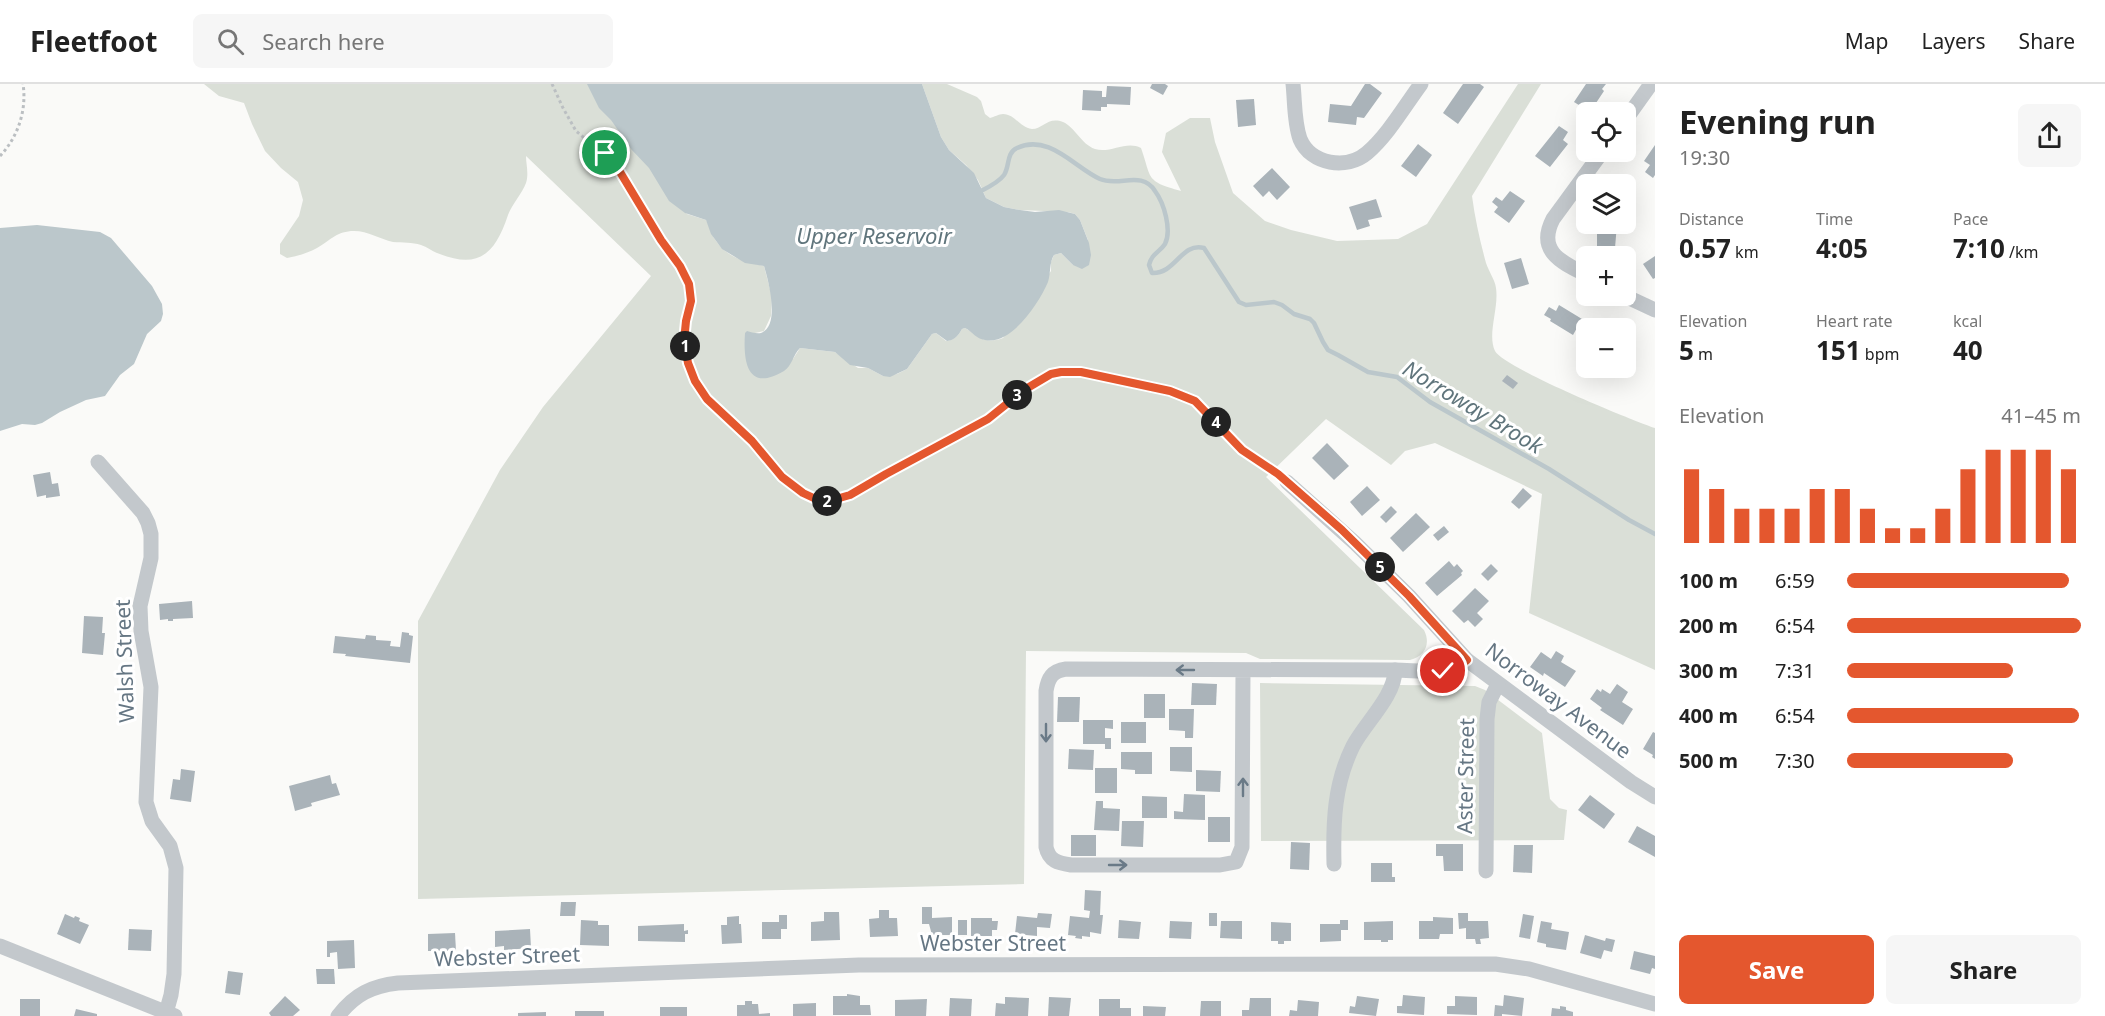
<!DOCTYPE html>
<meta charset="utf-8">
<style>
body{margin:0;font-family:"Noto Sans",sans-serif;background:#f6f6f6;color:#222;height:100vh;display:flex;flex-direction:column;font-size:22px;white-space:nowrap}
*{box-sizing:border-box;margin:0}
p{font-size:20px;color:#767676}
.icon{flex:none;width:33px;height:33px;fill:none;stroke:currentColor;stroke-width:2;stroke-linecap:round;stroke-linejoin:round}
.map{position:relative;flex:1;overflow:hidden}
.details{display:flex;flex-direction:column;background:#fff;width:450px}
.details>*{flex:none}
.tools{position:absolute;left:1576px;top:18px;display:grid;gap:12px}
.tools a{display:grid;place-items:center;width:60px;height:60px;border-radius:9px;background:#fff;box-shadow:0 6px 24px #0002;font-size:30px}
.pin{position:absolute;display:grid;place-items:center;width:51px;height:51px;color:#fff;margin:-26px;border:3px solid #fff;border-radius:50%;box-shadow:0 2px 6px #0007}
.km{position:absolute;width:30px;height:30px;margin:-15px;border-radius:50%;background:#222;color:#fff;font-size:16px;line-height:30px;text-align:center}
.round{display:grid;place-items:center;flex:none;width:63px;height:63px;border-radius:9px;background:#f6f6f6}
.overview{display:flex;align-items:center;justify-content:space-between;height:102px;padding:0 24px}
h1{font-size:33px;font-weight:700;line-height:45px}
.stats{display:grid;grid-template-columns:repeat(3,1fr);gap:9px;height:102px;padding:6px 24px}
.stats div{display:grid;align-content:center}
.stats b{font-size:26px;font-weight:700}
.stats small{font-size:16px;font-weight:400}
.stats p{font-size:16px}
.chart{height:168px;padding:12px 24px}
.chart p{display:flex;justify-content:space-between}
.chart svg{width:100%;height:108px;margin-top:6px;stroke:#e4572e;stroke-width:6}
.primary-button{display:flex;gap:12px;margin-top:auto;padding:12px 24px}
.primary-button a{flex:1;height:69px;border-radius:9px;background:#e4572e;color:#fff;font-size:24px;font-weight:700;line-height:69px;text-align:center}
.primary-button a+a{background:#f6f6f6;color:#222}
ul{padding:0 24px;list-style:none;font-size:20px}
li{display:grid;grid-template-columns:96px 72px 1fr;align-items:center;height:45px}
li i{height:15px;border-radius:8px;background:#e4572e}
header{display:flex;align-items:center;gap:36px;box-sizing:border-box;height:84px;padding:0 30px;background:#fff;border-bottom:2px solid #e0e0e0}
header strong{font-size:28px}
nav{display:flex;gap:33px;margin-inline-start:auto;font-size:21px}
.search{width:420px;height:54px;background:#f6f6f6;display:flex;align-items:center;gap:15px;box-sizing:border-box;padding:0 21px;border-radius:9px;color:#767676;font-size:22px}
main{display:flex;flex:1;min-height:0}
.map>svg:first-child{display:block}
.green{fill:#dadfd7}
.water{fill:#bbc7cb}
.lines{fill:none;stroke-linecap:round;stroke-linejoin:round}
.stream{stroke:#bbc7cb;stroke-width:4.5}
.building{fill:#aab3b9}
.path{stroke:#bbbfc2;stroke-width:3;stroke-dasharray:3 3;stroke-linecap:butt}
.street{stroke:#c3c8cc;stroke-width:15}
.oneway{stroke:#6a7a87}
.route-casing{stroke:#fff;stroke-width:12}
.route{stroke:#e4572e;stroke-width:8}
.labels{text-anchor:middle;stroke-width:6;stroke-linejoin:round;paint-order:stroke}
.street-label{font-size:21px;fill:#657683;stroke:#fff}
.water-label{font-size:22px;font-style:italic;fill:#60757c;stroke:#fff}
</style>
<header>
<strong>Fleetfoot</strong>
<div class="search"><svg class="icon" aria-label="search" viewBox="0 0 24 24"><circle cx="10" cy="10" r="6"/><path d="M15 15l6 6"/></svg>Search here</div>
<nav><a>Map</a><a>Layers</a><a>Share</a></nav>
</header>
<main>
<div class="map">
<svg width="1655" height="932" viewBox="0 0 1655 932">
<rect width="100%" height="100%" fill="#fafaf8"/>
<g class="green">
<path d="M204,0H589L687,130L706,136C710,142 710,148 714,154C727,174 743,177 764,182L772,213L771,232L764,247L755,249L793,275L800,264L835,268L858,284H868L883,292L897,290L907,285L932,250L936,249L946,257C955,256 958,252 962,245L965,244C980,252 983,261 1003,254L1051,187V178L1054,171L1061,169L1073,181L1088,156L1080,136L1075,130L1068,128L1020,126L1004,123L986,114L978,96L966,81L949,66L941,53L922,0H947L977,13L981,17L985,30L990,34C994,33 999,30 1003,30C1015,30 1020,44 1032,45C1043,45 1048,32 1063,38C1075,43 1081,60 1095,65C1110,70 1126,56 1141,64C1152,95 1145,97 1181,107L1162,68L1166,49L1190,34H1210L1215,58L1233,109L1265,137L1291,146L1337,157L1398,155L1427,140L1518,0H1541L1472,112C1475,135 1480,157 1486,179C1489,188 1495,196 1496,204C1499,225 1487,250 1495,267C1504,284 1631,336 1655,344V586L1529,529L1542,410L1435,359L1405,367L1391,381L1326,335L1266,393L1424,546C1431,560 1425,572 1410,576L1260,575L1246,569L1026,567L1024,800L418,815V537L500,386L543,323L651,192L526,72C526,80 529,90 526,99C522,110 512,120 508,131C495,170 479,186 437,169C432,167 427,163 421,161C412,158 403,159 393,158C380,155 368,147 354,147C337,147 331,156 317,164C308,169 298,172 287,174L280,170V160L299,132L303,116L298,98L281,84L265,67L252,40L244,19L219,12Z"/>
<path d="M1260,599L1475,602L1485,606L1542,649L1550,715L1559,724L1567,726L1564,756L1261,757Z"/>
</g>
<g class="water">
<path d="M587,0H922L941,53L949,66L974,89L986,114L1004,123L1020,126L1035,128L1059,126L1075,130L1080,136L1089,159L1091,171L1089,181L1082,185L1073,181L1061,169L1054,171C1049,179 1051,189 1048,198C1039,219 1011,262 985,256C976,255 973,248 965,244L962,245C958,252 955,256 947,257L936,249L932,250L907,285L890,293L883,292L868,284L850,281L835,268L800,264C793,271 792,282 784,287C747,309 743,277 745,249L747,247C751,248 756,250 761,249C781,242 768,195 764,182L745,179L722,165L711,150L706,136L685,129L669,117L649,84L631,65L611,36L599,24Z"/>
<path d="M37,141L100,148L111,154L152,202L162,220L163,230L161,237L147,250L134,280L120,291L105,312L86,316L60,328L42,339L35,341L22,340L0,347V144Z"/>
</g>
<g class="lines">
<path class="stream" d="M981,107C989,103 999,98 1004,91C1010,82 1006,69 1017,64C1049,49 1075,84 1100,95C1119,103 1142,86 1155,107C1164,119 1172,146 1165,160C1159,169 1152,169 1149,181L1152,189C1176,190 1181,158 1204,164L1239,218L1246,221L1274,218L1282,221L1294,230L1310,235L1314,239L1323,258L1328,266L1338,271L1368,288L1397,293L1430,318L1549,385L1629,436L1655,450"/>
</g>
<g class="building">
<path d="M1152,0H1165L1168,2L1163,11L1150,4Z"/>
<path d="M1365,0H1370L1382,9L1364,34L1357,33L1356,41L1328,38L1330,20L1351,22Z"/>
<path d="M1463,0H1480L1484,3L1458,40L1443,29Z"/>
<path d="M1586,0H1606L1602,5L1604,7L1590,28L1574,18Z"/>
<path d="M1107,2L1131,3L1130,21L1107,20V23H1101V27L1082,26L1083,6L1102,7V13H1106Z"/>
<path d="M1254,15L1256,41L1238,43L1236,16Z"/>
<path d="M1559,42L1568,48L1563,56L1568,60L1550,83L1535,72Z"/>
<path d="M1418,60L1432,71L1416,93L1401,82Z"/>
<path d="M1655,61V91L1653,94L1645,88L1650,81L1644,77Z"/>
<path d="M1272,84L1290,103L1277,116L1269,107L1263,113L1253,102Z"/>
<path d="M1510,107L1525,117L1509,139L1494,128L1498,123L1492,118L1496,113L1502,117Z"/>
<path d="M1376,115L1382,133L1368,136L1370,142L1357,146L1349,123Z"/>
<path d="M1597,140H1617L1615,164L1597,163Z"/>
<path d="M1655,172V194L1653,195L1643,180Z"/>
<path d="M1521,174L1529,200L1512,205L1504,179Z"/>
<path d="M1559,221L1582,235L1573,251L1550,237L1551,235L1544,231L1549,223L1556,227Z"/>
<path d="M1507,291L1518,299L1513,305L1502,297Z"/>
<path d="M1327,359L1349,382L1334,396L1312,374Z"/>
<path d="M50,388L52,400L58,399L60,412L46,414V411L37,413L33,391Z"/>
<path d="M1367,402L1380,416L1362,432L1350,418Z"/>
<path d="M1523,404L1532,412L1519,425L1511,418Z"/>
<path d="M1391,422L1397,428L1386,439L1380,433Z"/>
<path d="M1416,429L1430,443L1403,468L1390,454Z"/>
<path d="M1444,442L1449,448L1438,457L1433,451Z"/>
<path d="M1449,477L1454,483L1457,480L1463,487L1461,489L1462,491L1437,512L1425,499Z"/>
<path d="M1491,480L1498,487L1488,497L1481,490Z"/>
<path d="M1475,504L1489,517L1477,529L1483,535L1475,543L1468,536L1464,539L1452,527Z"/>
<path d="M192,517L193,534L173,535V537H168V535L160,536L159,520Z"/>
<path d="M84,532L103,533L102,549H105L103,571L82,569Z"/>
<path d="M402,548L409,549V551L413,552L410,579L345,572L346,570L333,569L335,552L365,555L366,551L376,552V556L391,557L390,562L400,563Z"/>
<path d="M1556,567L1564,572L1561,578L1576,587L1565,603L1544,589L1543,592L1530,583L1541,568L1551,575Z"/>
<path d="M1192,599L1217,600L1216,621H1191Z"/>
<path d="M1617,600L1628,608L1622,618L1633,625L1623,641L1600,626L1602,624L1590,615L1597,605L1601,608L1602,605L1610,610Z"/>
<rect x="1144" y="610" width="21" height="24"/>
<path d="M1058,613H1080L1079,638H1057Z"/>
<path d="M1169,625H1194L1193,654H1185V647L1169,646Z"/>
<path d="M1083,636H1113V645L1105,644V654H1111V665H1105V660H1083Z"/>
<rect x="1121" y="638" width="25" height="21"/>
<path d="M1653,648L1655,649V675L1652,673L1653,671L1643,665Z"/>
<path d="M1170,663H1192V688L1170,687Z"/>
<path d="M1069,665L1094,666L1093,686L1068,685Z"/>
<path d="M1121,668H1152V690H1135V686L1121,685Z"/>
<rect x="1095" y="684" width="22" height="25"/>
<path d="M181,685L195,687L191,718L170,715L173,695L180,696Z"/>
<path d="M1196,686L1221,687L1220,708L1196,707Z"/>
<path d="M330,691L332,700L336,699L340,711L311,719L312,722L295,727L289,702Z"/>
<path d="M1184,710L1205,711V736L1174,735V727L1183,728Z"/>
<path d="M1590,711L1615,730L1604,745L1578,726Z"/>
<path d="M1142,712L1167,713V734H1142Z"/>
<path d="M1096,717H1103V724L1120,725L1119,747L1094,746Z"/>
<rect x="1208" y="733" width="22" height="25"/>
<path d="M1122,737H1144L1143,763L1121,762Z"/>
<path d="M1637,742L1655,752V773L1628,758Z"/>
<rect x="1071" y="751" width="25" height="21"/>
<path d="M1291,758L1310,759L1309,786L1290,785Z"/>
<path d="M1436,760H1463V787H1444L1443,772H1436Z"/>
<path d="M1514,761H1533L1532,789L1513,788Z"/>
<path d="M1371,779H1392V793H1395V798H1371Z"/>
<path d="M1085,806L1101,807L1100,831H1103L1101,850L1090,848V853L1082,852V855L1075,854L1076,852L1068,851L1070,832L1089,834L1090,827L1084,826Z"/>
<path d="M561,818H576L575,832H560Z"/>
<path d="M922,823H932V834L952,833V851H932L929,840H922Z"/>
<path d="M879,826H889V834H897L898,852L870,853L869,835L879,834Z"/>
<path d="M824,828H839L840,856L811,857V838L824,837Z"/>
<path d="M1038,829L1052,830L1050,844L1037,843V852L1015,850L1017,832L1037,834Z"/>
<rect x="1209" y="829" width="8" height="13"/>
<path d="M1458,829H1468V837H1488L1489,854L1480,855L1481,860H1476L1475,855H1466V844L1459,845Z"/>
<path d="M65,830L74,834L75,832L80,834L79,837L89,841L80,860L57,850Z"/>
<path d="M1523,830L1534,832L1530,855L1519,853Z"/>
<path d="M779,831H787V845H781V855H762V838H779Z"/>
<path d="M739,832V840H741L742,859L722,860L721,841H727V833Z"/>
<path d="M1433,833L1453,834V850H1440L1439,855H1419V837H1433Z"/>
<path d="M971,834H992V837H998L997,846H992V852H971Z"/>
<path d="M581,836L598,837V841H609V862L580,861Z"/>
<rect x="958" y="836" width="9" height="15"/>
<path d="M1119,836L1141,838L1139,855L1118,854Z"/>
<path d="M1340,836H1348V846H1341V857L1320,858V840H1340Z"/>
<path d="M1170,837L1192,838L1191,855L1169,854Z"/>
<path d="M1221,837H1242V855L1220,854Z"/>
<path d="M1393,837V856H1388V858H1381V856H1364V838Z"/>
<path d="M1541,837L1552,839L1551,845L1569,848L1566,866L1546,863V860L1537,858Z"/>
<path d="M1271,838L1291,839V857H1284V860H1278V857H1271Z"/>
<path d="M684,840V847L688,846V850H685V858L638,857V842Z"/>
<path d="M129,845L152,846L151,867L128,866Z"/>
<path d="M530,845L531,864L504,866V862L495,863V847Z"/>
<path d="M455,849L456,867H428V850Z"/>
<path d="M1585,851L1605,857L1606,854L1615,856L1612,868L1604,866L1601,875L1580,869Z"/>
<path d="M354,856L355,884L338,885L337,868L330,869V873H327V857Z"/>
<path d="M1634,867L1655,872V885L1652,884L1650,890L1630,885Z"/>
<path d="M316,885H334L335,900H317Z"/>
<path d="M228,887L243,889L240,911L225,909Z"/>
<path d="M847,910L860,912V921H870L871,931H833V912H847Z"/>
<path d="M1403,911L1425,913L1424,931L1397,929V922H1402Z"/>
<path d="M1504,911L1524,914L1522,932L1502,930V932H1494L1495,921L1503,922Z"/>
<path d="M285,912L300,926L293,932H271L269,929Z"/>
<path d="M1357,912L1379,915L1376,932L1349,929L1350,922L1355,923Z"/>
<path d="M1455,912L1477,913V931L1447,930V922H1455Z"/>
<path d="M1005,913L1029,914L1028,932H995L996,919L1005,920Z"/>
<path d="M1049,913L1071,914L1069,932H1048Z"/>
<path d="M950,914L972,915L971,932H949Z"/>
<path d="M1250,914H1271V932H1242V926H1249Z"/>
<rect x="20" y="915" width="20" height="17"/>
<path d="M927,915L926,932H895V916Z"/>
<path d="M1099,915H1120V924H1131V932H1099Z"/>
<path d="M1298,916L1319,918L1318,932H1289L1290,926L1297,927Z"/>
<path d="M745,917H752V920H758L759,930L770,929V932H737V921H745Z"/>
<path d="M1201,917H1221V932H1200Z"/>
<path d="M816,919V932H793V920Z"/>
<path d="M1143,922L1166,923L1165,932H1143Z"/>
<path d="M1560,922L1566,923V926L1573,928V932H1551L1552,924L1560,925Z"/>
<rect x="660" y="923" width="27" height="9"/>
<path d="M76,925L97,930V932H74Z"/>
<rect x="575" y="927" width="29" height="5"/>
<path d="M546,928V932H518V929Z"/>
</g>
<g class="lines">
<g class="path">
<path d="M552,0L563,24L576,47L613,78L661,156L686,192L691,209L684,257L688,279L695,297L707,314L752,357L782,393L803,409L820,417H829L850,411L886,390L988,335L1034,299L1061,288H1081L1170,307L1189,313L1205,325L1242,366L1277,389"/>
<path d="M0,72C18,53 27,26 23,0"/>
</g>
<g class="street">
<path d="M1293,0C1295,18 1294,38 1300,55C1311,81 1347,86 1367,69C1388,51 1404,23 1421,0"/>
<path d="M1626,35L1651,0"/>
<path d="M1587,191C1563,179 1536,168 1553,135L1602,68"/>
<path d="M1625,212L1655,226"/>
<path d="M98,378L143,429L148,439L151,450V474L140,522L141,547L151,603L146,718L152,737L170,762L176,784L174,890L171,911L166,929"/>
<path d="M1287,398L1355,459L1409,512L1467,576L1631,698L1655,713"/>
<path d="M1243,586L1242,763L1236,778L1220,781H1071C1058,779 1049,777 1046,763V607C1048,594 1052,587 1066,585L1395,586C1418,586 1451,594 1467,576"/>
<path d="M1334,780C1333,739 1334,700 1353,662C1365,639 1395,612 1395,586"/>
<path d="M1486,787L1487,635L1489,618L1498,600"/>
<path d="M0,862L175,932"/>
<path d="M338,932C355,910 372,902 398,899L859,881L1495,880L1529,885L1655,920"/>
</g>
</g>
<defs><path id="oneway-shaft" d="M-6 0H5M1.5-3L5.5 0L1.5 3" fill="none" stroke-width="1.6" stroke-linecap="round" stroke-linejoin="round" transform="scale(1.5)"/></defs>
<g class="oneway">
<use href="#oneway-shaft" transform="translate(1185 586) rotate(-180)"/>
<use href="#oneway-shaft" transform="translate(1046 649) rotate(90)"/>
<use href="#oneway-shaft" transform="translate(1243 703) rotate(-90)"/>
<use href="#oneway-shaft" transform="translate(1118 781)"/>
</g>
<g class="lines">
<defs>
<path id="route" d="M605,69L620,88L661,156L680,182L689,200L691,217L686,237L684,257L688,279L695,297L707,315L752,357L782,393L803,409L820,417H829L850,411L886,390L988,335L1024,306L1051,290L1061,288H1081L1170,307L1195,317L1242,366L1278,390L1342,446L1409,512L1467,576L1454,586L1443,587"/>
</defs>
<use href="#route" class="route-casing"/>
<use href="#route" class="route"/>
</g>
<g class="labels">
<g class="street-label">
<text transform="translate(125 577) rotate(-92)" y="7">Walsh Street</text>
<text transform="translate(1558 617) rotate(37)" y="7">Norroway Avenue</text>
<text transform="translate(1466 692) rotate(-89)" y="7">Aster Street</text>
<text x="993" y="867">Webster Street</text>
<text transform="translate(507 873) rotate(-2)" y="7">Webster Street</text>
</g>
<g class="water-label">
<text x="874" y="160">Upper Reservoir</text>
<text transform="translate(1473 323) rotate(31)" y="8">Norroway Brook</text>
</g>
</g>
</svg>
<div class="tools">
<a><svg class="icon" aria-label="locate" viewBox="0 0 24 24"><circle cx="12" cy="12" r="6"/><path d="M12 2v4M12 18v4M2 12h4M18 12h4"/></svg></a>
<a><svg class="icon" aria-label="layers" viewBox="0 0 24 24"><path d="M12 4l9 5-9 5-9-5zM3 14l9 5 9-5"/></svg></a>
<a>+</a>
<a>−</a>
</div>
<div class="pin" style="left:605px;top:69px;background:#1e9e55"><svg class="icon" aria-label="arrive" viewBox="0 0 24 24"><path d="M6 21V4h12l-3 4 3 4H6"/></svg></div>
<div class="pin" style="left:1443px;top:587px;background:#d93025"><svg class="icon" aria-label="check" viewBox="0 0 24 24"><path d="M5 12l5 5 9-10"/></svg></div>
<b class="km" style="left:685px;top:262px">1</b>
<b class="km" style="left:827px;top:417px">2</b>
<b class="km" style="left:1017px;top:311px">3</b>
<b class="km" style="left:1216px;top:338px">4</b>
<b class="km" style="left:1380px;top:483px">5</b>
</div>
<section class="details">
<div class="overview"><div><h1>Evening run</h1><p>19:30</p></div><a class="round"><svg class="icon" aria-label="share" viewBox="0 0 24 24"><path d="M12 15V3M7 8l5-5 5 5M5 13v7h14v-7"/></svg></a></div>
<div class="stats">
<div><p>Distance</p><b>0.57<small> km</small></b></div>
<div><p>Time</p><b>4:05</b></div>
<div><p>Pace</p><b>7:10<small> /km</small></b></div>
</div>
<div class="stats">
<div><p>Elevation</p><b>5<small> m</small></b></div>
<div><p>Heart rate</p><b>151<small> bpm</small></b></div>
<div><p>kcal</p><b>40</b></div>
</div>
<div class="chart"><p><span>Elevation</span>41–45 m</p>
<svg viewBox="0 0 160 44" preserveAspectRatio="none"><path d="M5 44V14M15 44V22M25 44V30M35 44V30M45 44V30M55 44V22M65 44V22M75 44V30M85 44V38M95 44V38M105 44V30M115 44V14M125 44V6M135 44V6M145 44V6M155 44V14"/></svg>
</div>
<ul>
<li><b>100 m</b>6:59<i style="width:95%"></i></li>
<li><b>200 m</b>6:54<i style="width:100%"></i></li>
<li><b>300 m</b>7:31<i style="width:71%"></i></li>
<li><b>400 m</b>6:54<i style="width:99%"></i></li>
<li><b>500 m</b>7:30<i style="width:71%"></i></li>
</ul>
<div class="primary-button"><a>Save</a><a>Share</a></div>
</section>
</main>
